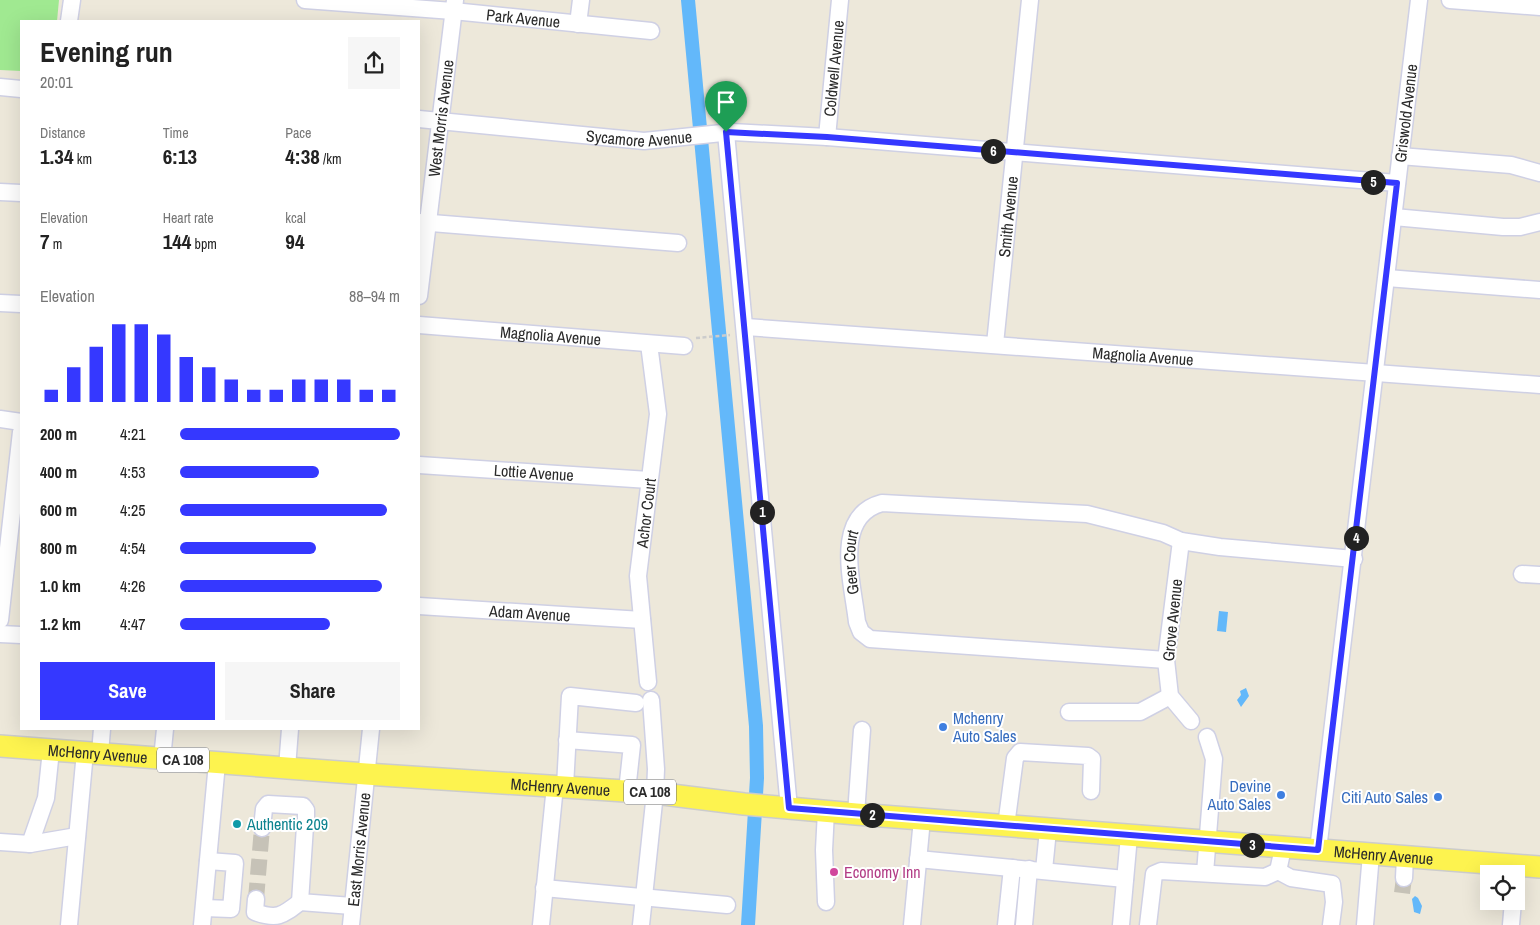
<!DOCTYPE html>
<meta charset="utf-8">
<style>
body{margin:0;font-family:"Archivo Narrow",sans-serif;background:#f6f6f6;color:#222;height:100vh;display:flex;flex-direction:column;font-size:19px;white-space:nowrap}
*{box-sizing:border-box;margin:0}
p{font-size:16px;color:#767676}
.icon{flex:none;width:28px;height:28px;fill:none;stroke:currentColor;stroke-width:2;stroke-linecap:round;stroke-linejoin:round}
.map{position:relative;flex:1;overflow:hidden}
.sheet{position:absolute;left:20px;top:20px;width:400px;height:710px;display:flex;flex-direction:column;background:#fff;border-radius:0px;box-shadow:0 5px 20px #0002}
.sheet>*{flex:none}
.fabs{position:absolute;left:1480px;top:865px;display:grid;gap:10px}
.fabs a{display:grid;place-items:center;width:45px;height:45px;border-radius:0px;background:#fff;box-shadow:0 5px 20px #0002;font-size:25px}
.pin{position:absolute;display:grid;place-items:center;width:42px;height:42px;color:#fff;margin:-51px -21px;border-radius:50% 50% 50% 0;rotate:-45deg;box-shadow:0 0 5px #0007}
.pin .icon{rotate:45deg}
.km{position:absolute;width:25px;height:25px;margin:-12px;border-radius:50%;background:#222;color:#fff;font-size:14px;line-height:25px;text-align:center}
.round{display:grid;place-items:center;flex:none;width:52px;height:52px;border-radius:0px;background:#f6f6f6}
.head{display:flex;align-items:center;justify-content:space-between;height:85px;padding:0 20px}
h1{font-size:28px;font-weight:700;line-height:38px}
.figures{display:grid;grid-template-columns:repeat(3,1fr);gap:8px;height:85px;padding:5px 20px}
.figures div{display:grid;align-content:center}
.figures b{font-size:21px;font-weight:700}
.figures small{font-size:14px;font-weight:400}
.figures p{font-size:14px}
.chart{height:140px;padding:10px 20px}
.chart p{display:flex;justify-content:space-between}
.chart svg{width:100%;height:90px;margin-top:5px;stroke:#3538ff;stroke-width:6}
.action{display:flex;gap:10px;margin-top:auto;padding:10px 20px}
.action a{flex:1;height:58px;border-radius:0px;background:#3538ff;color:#fff;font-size:20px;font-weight:700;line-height:58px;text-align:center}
.action a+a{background:#f6f6f6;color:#222}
ul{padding:0 20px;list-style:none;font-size:16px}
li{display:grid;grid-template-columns:80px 60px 1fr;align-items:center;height:38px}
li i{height:12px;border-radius:6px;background:#3538ff}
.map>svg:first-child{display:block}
.green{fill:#a0e991}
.water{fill:#63b8fa}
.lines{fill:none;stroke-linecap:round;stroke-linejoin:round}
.canal{stroke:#63b8fa;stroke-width:14}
.minor-tunnel{stroke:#c6c2b7;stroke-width:16;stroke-dasharray:16 8;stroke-linecap:butt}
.minor-casing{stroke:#cfd0e4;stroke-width:19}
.major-casing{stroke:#ccc;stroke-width:24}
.path{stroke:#ccc;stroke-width:2.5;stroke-dasharray:4 2.5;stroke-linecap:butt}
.minor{stroke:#fff;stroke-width:16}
.major{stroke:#fdf34f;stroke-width:21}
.route-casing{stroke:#fff;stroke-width:10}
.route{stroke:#3538ff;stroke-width:6}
.shop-dot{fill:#3f7fe0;stroke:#fff;stroke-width:2}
.culture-dot{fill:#0f9aa8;stroke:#fff;stroke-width:2}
.hotel-dot{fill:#d1479c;stroke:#fff;stroke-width:2}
.labels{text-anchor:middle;stroke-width:4;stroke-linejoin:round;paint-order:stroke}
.shield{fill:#fff;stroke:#6a6a6a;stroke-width:1}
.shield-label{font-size:15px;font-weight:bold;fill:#2a2a2a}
.street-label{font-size:16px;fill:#2a2a2a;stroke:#fff}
.shop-label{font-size:16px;fill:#366cbe;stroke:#fff;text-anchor:end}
.culture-label{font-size:16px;fill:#0d838f;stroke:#fff;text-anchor:start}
.hotel-label{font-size:16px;fill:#b23c85;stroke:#fff;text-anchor:start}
</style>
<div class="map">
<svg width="1540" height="925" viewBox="0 0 1540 925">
<rect width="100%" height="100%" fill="#ede8da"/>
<path class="green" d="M0,0H59L57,21H21V71L0,70Z"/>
<g class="water">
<path d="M1219,611L1228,612L1226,632L1217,631Z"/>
<path d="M1246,688L1249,696L1241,707L1237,700L1241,695L1240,691Z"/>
<path d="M1415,896L1418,898L1422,906L1420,914L1414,912L1412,899Z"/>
</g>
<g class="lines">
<path class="canal" d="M688,0L756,726L757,778L748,925"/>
<g class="minor-tunnel">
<path d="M1402,893L1404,878"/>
<path d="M256,899L262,828"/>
</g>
<defs>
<g id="minor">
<path id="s1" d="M305,0L453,11L651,31"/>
<path d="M1450,0L1540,7"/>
<path d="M69,21L72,0"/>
<path d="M578,24L581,0"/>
<path d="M0,87L21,89"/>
<path id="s2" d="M419,119L644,141L732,132L827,137L1397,183"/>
<path d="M726,133L789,808"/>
<path id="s3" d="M827,137L840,0"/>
<path d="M1400,156L1511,165L1540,173"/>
<path d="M0,192L21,193"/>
<path d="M1394,217L1503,227H1520L1540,222"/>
<path d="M419,222L678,243"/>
<path d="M1387,278L1540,290"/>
<path id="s4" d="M419,296L455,0"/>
<path d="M0,303L21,304"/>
<path id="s5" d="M419,325L684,346"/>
<path id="s6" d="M746,327L1540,385"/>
<path id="s7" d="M995,344L1030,0"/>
<path d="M0,419L21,422"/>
<path id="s8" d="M419,465L649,480"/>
<path d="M1181,541L1166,660L1170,696L1191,721"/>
<path d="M1522,574L1540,575"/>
<path id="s9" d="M419,606L642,620"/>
<path d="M0,620L21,432"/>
<path d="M0,634L21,635"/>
<path id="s10" d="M1166,660L870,639L861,632L857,622C853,584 832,516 882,503L1087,514L1163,533L1181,541L1220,547L1354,559"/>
<path id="s11" d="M648,682L638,576L658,414L649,344"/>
<path d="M1069,712H1140L1170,696"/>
<path d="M567,740L632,745L627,791"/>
<path d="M100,753L102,729"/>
<path d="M162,759L165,729"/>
<path d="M287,768L290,729"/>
<path d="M565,786L570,696L636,703"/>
<path d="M826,811L824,850L826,902"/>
<path d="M856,814L862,730"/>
<path d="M305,826L300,902L352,906"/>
<path d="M1006,826L1015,758L1020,752L1088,756L1092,759L1091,791"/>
<path d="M262,828L264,809L268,804L303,806L306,810V819"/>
<path d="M0,842L30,844L77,836"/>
<path d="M30,844L46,798L51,750"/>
<path id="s12" d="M1318,850L1419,0"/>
<path d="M918,859L1125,879"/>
<path d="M1044,870L1048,830"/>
<path d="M1278,871L1291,878L1332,884L1334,902L1331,925"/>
<path d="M1205,873L1214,759L1207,737"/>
<path d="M1404,878L1405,857"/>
<path d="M544,888L727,905"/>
<path d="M256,899L255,912C277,920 282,916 300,902"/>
<path d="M204,908L231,909L235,863L208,861"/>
<path d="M69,925L85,752"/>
<path d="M202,925L217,763"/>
<path id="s13" d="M351,925L371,729"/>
<path d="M541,925L555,786"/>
<path d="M641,925L655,793L656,769L651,700"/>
<path d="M912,925L922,819"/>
<path d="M1006,925L1012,868"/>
<path d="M1024,925L1029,869"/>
<path d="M1121,925L1129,836"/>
<path d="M1148,925L1154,874L1161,871L1265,877L1278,871L1283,848"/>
<path d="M1365,925L1371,854"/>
<path d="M1511,925L1513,901"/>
</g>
<g id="major">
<path id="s14" d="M0,746L366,774L655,793L744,804L856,814L1540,867"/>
</g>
</defs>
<use href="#minor" class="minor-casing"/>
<use href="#major" class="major-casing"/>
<path class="path" d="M696,338L730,335"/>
<use href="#minor" class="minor"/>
<use href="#major" class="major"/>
</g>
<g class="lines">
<defs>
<path id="route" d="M726,132L827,137L1397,183L1318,850L789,808Z"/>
</defs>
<use href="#route" class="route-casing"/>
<use href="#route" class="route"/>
</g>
<g class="shop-dot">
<circle cx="943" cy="727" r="5"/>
<circle cx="1281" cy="795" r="5"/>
<circle cx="1438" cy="797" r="5"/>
</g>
<circle class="culture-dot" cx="237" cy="824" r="5"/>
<circle class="hotel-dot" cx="834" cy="872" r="5"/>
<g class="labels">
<g class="shield">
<rect x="157" y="747.5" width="52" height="25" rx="4"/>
<rect x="624" y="779.5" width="52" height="25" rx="4"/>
</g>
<g class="shield-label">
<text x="183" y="765">CA 108</text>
<text x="650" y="797">CA 108</text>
</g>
<g class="street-label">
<text dy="6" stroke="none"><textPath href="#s1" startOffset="219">Park Avenue</textPath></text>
<text dy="6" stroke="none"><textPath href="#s3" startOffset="69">Coldwell Avenue</textPath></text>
<text dy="6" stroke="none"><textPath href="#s12" startOffset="742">Griswold Avenue</textPath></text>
<text dy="6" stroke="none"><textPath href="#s4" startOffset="179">West Morris Avenue</textPath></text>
<text dy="6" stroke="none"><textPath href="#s2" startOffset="221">Sycamore Avenue</textPath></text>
<text dy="6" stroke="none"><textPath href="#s7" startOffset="128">Smith Avenue</textPath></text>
<text dy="6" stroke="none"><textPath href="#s5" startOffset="132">Magnolia Avenue</textPath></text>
<text dy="6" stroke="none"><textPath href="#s6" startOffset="398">Magnolia Avenue</textPath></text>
<text dy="6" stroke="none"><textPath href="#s8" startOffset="115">Lottie Avenue</textPath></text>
<text dy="6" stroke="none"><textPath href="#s11" startOffset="170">Achor Court</textPath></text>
<text dy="6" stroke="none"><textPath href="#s10" startOffset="379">Geer Court</textPath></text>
<text dy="6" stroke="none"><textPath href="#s9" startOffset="111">Adam Avenue</textPath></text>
<text transform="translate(1172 620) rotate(-84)" y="6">Grove Avenue</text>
<text dy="6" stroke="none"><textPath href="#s14" startOffset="98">McHenry Avenue</textPath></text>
<text dy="6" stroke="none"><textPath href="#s14" startOffset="562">McHenry Avenue</textPath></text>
<text dy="6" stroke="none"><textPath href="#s13" startOffset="76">East Morris Avenue</textPath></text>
<text dy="6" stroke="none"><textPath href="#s14" startOffset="1388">McHenry Avenue</textPath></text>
</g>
<g class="shop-label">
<text x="953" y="724" text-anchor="start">Mchenry<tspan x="953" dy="18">Auto Sales</tspan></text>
<text x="1271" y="792">Devine<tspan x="1271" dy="18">Auto Sales</tspan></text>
<text x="1428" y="803">Citi Auto Sales</text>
</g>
<g class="culture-label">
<text x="247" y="830">Authentic 209</text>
</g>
<g class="hotel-label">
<text x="844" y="878">Economy Inn</text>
</g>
</g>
</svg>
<div class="fabs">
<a><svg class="icon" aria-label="locate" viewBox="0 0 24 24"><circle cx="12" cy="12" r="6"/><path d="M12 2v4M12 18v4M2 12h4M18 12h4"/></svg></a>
</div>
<div class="pin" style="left:726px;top:132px;background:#1e9e55"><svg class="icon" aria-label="arrive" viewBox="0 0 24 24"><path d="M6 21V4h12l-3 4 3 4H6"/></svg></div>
<b class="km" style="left:762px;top:512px">1</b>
<b class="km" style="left:872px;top:815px">2</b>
<b class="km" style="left:1252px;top:845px">3</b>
<b class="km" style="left:1356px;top:538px">4</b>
<b class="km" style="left:1373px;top:182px">5</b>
<b class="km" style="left:993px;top:151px">6</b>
<section class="sheet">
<div class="head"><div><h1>Evening run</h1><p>20:01</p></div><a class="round"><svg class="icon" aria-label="share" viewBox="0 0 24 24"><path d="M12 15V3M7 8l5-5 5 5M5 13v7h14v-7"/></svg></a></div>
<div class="figures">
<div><p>Distance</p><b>1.34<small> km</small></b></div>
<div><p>Time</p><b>6:13</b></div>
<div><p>Pace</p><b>4:38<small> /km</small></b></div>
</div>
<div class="figures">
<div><p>Elevation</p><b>7<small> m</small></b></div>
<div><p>Heart rate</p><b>144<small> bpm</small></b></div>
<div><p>kcal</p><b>94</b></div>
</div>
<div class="chart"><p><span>Elevation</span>88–94 m</p>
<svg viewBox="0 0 160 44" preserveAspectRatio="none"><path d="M5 44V38M15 44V27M25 44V17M35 44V6M45 44V6M55 44V11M65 44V22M75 44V27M85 44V33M95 44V38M105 44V38M115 44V33M125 44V33M135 44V33M145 44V38M155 44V38"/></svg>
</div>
<ul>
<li><b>200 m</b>4:21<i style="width:100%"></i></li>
<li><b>400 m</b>4:53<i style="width:63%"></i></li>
<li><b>600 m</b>4:25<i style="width:94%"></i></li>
<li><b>800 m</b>4:54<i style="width:62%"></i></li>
<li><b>1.0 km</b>4:26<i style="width:92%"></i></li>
<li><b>1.2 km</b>4:47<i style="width:68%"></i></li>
</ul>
<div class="action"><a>Save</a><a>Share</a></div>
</section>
</div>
